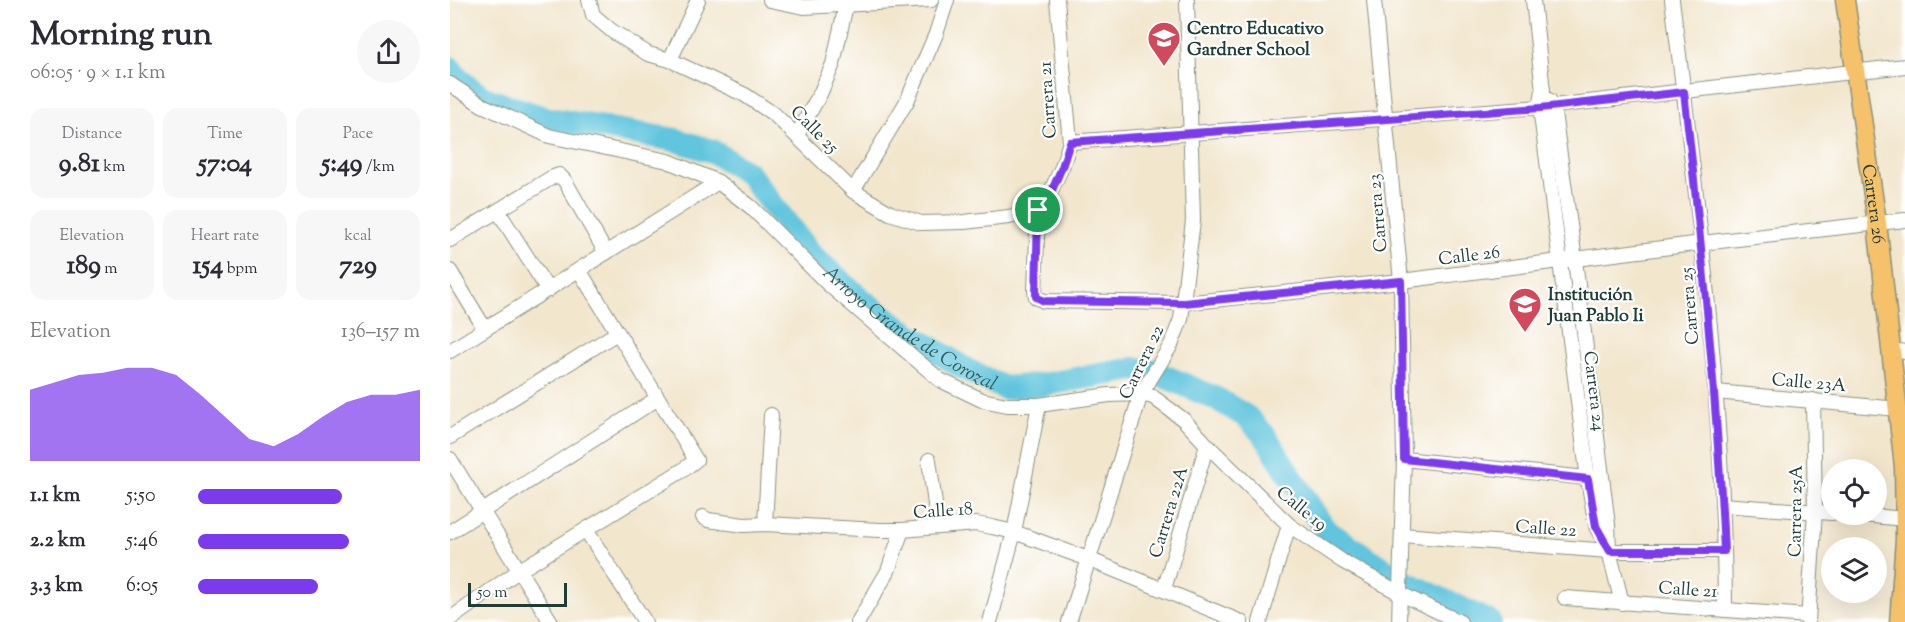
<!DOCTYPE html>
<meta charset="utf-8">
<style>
body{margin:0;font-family:"Sorts Mill Goudy",serif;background:#f7f7f7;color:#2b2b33;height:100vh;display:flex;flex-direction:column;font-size:22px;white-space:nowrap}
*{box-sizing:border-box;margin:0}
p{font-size:20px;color:#7c7c81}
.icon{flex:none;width:33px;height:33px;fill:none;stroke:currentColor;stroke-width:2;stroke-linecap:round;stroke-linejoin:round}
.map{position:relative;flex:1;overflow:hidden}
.drawer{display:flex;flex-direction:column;background:#fff;width:450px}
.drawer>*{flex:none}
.tools{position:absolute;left:1371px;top:459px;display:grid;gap:12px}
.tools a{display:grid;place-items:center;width:66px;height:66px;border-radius:50%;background:#fff;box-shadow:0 6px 24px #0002;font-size:30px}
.scale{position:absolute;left:18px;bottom:15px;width:99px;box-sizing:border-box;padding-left:6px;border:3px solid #1f3d34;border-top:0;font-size:16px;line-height:21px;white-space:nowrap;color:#1f3d34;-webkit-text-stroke:4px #fff;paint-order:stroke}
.pin{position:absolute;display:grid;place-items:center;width:51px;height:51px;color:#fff;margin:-26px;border:3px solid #fff;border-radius:50%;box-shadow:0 2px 6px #0007}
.round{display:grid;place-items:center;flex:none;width:63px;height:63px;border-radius:32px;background:#f7f7f7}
.headline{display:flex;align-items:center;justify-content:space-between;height:102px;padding:0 30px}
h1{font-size:33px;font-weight:700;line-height:45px}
.figures{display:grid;grid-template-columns:repeat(3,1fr);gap:9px;height:102px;padding:6px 30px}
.figures div{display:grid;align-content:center;border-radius:15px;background:#f7f7f7;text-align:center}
.figures b{font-size:26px;font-weight:700}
.figures small{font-size:16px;font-weight:400}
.figures p{font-size:16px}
.chart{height:168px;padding:12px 30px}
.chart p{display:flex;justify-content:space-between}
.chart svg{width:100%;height:108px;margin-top:6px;fill:#7c3aed;opacity:.7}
ul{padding:0 30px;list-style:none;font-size:20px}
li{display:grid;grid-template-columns:96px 72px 1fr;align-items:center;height:45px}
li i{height:15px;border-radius:8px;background:#7c3aed}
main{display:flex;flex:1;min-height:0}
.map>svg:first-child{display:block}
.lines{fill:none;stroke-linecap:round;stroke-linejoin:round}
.river{stroke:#60c5dd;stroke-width:24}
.minor-casing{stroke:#889280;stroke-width:16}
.major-casing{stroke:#889280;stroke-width:21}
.minor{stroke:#fff;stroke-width:14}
.major{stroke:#f5c16b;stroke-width:18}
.route-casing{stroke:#fff;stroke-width:12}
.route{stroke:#7c3aed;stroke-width:8}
.labels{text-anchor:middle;stroke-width:4.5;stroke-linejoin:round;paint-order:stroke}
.poi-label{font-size:18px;font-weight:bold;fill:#1f3d34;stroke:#fff;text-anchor:start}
.street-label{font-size:18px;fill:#1f3d34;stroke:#fff}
.water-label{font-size:20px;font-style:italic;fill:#2f5f5e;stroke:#fff}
</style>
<main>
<section class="drawer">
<div class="headline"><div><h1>Morning run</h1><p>06:05 · 9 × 1.1 km</p></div><a class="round"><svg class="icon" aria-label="share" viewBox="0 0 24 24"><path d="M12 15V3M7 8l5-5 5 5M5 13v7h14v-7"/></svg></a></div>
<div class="figures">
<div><p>Distance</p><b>9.81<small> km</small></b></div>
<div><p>Time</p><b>57:04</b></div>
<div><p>Pace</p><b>5:49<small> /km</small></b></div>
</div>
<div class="figures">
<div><p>Elevation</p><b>189<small> m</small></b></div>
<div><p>Heart rate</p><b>154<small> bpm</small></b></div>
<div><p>kcal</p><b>729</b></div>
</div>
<div class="chart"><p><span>Elevation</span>136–157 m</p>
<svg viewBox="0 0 160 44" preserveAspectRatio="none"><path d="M0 44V15L10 12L20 9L30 8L40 6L50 6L60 9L70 17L80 26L90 35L100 38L110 33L120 26L130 20L140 17L150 17L160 15V44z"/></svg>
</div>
<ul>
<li><b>1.1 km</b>5:50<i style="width:65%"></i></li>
<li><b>2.2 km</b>5:46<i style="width:68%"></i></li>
<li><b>3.3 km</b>6:05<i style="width:54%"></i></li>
</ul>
</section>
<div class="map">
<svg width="1455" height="622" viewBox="0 0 1455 622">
<rect width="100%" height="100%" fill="#fff"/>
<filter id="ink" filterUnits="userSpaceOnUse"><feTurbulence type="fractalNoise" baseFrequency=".0167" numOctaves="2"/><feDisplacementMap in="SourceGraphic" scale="12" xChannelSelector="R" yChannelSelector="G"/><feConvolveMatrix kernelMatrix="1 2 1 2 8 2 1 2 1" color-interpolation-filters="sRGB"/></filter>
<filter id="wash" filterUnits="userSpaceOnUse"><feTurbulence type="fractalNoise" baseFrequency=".008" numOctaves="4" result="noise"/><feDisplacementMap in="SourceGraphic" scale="24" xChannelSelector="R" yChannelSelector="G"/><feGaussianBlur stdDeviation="1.35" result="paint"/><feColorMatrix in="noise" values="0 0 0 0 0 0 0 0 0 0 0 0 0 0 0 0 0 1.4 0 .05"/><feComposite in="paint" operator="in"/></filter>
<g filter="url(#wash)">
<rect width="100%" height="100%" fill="#f2e6cd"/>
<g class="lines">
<path class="river" id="s1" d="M0,68L8,79L33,98L94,118L226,140L262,151L298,173L360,254L413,301L451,329L517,370L554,388L591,385L684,369L700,370L767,399L797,417L815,436L875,530L951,580L1040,622"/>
</g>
</g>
<g filter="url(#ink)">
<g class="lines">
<defs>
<g id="minor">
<path d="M139,0L143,15L162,31L198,54L220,60L295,95L325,115L403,191L440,213L471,223L514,222L559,217L588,210"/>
<path d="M320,0L354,7L481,0"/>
<path d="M607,0L620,142L612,167L599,195L588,210L585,291L586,297L594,301L733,303L951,281L1252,243L1455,220"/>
<path d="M924,0L951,281L954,459L949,622"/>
<path d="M1083,0L1093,91L1090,107L1138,479L1146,526L1159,551"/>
<path d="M1222,0C1248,202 1274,406 1275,610"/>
<path d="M220,60L248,0"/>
<path d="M0,84L32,105L99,136L218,161L268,182L301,207L379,285L490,380L532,400L557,405H589L659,395L691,394L703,397L734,420L757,445L839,525L892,561L951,594L1010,622"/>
<path d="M1099,100L1103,106L1125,260L1158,525L1159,551L1172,603"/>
<path d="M347,135L370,94L383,64L396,5"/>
<path d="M620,142L1103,106L1455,66"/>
<path d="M403,191L457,101L486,34L497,0"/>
<path d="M48,211L98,290"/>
<path d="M0,240L101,178L109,175L115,181L156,253"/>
<path d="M0,271L35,329"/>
<path d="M1442,350L1455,352"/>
<path d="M0,351L268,182"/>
<path d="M1266,392L1448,409"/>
<path d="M0,437L167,333"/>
<path d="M0,459L101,622"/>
<path d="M954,459L1146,479"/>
<path d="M479,460L488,526"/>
<path d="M1272,505L1382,513"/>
<path d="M1401,514L1455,519"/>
<path d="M253,517L258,520L294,525L315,524L430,530H452L526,524L542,527L564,532L638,559L791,622"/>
<path d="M315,524L321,415"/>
<path d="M136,530L195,622"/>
<path d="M0,532L208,398"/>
<path d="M952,535L1159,551H1274"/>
<path d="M714,589L757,445"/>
<path d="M1115,598L1358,616"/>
<path d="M0,619L70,570L233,470L246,460L129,270"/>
<path d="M408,622L438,571L452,530"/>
<path d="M540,622L564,532L589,405"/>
<path d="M619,622L691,394L721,345L731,319L743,221L737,0"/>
<path d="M810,622L839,525"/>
<path d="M1358,622L1365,511L1363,400"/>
</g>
<g id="major">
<path id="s2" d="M1395,0L1427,223L1454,467L1455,539L1449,622"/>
</g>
</defs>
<use href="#minor" class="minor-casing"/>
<use href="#major" class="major-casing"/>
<use href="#minor" class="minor"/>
<use href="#major" class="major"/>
</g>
</g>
<g class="lines" filter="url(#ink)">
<defs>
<path id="route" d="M1234,92C1252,245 1267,397 1274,551H1160L1146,526L1138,479L954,459L951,281L734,303L594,301L586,297L588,210L600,195L612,167L620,142L1090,108Z"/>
</defs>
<use href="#route" class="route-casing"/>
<use href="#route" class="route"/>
</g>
<defs>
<symbol id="school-pin" viewBox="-11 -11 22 30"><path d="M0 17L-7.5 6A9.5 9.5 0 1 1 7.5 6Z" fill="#d1495b" stroke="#fff"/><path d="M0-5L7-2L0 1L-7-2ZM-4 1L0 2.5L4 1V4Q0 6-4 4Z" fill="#fff"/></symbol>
</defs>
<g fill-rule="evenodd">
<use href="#school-pin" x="695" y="19" width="38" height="52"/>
<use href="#school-pin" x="1056" y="285" width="38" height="52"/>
</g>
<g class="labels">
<g class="poi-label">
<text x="737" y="34">Centro Educativo<tspan x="737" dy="21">Gardner School</tspan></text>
<text x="1098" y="300">Institución<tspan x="1098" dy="21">Juan Pablo Ii</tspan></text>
</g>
<g class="street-label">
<text transform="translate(597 100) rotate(-94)" y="6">Carrera 21</text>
<text transform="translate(365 129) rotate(45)" y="6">Calle 25</text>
<text dy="6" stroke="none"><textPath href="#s2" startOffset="206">Carrera 26</textPath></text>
<text transform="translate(927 213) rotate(-95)" y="6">Carrera 23</text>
<text transform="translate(1019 255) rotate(-7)" y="6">Calle 26</text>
<text transform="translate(1239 306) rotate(-95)" y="6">Carrera 25</text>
<text transform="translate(691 362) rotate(-64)" y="6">Carrera 22</text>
<text transform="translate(1359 382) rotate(5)" y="6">Calle 23A</text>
<text transform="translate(1145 391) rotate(83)" y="6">Carrera 24</text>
<text transform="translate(852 508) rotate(39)" y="6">Calle 19</text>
<text transform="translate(493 510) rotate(-4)" y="6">Calle 18</text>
<text transform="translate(1345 511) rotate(-89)" y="6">Carrera 25A</text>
<text transform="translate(718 512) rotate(-73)" y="6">Carrera 22A</text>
<text transform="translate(1096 528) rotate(4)" y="6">Calle 22</text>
<text transform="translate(1238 589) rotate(4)" y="6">Calle 21</text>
</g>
<g class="water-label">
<text dy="7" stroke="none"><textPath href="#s1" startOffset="550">Arroyo Grande de Corozal</textPath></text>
</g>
</g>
</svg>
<div class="tools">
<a><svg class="icon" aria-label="locate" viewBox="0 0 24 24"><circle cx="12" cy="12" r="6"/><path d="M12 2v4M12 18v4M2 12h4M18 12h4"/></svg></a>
<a><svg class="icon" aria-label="layers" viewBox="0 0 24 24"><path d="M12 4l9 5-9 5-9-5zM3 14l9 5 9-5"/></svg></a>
</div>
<div class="scale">50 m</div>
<div class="pin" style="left:588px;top:210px;background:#1e9e55"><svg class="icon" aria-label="arrive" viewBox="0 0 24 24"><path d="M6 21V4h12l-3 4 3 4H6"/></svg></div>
</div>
</main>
